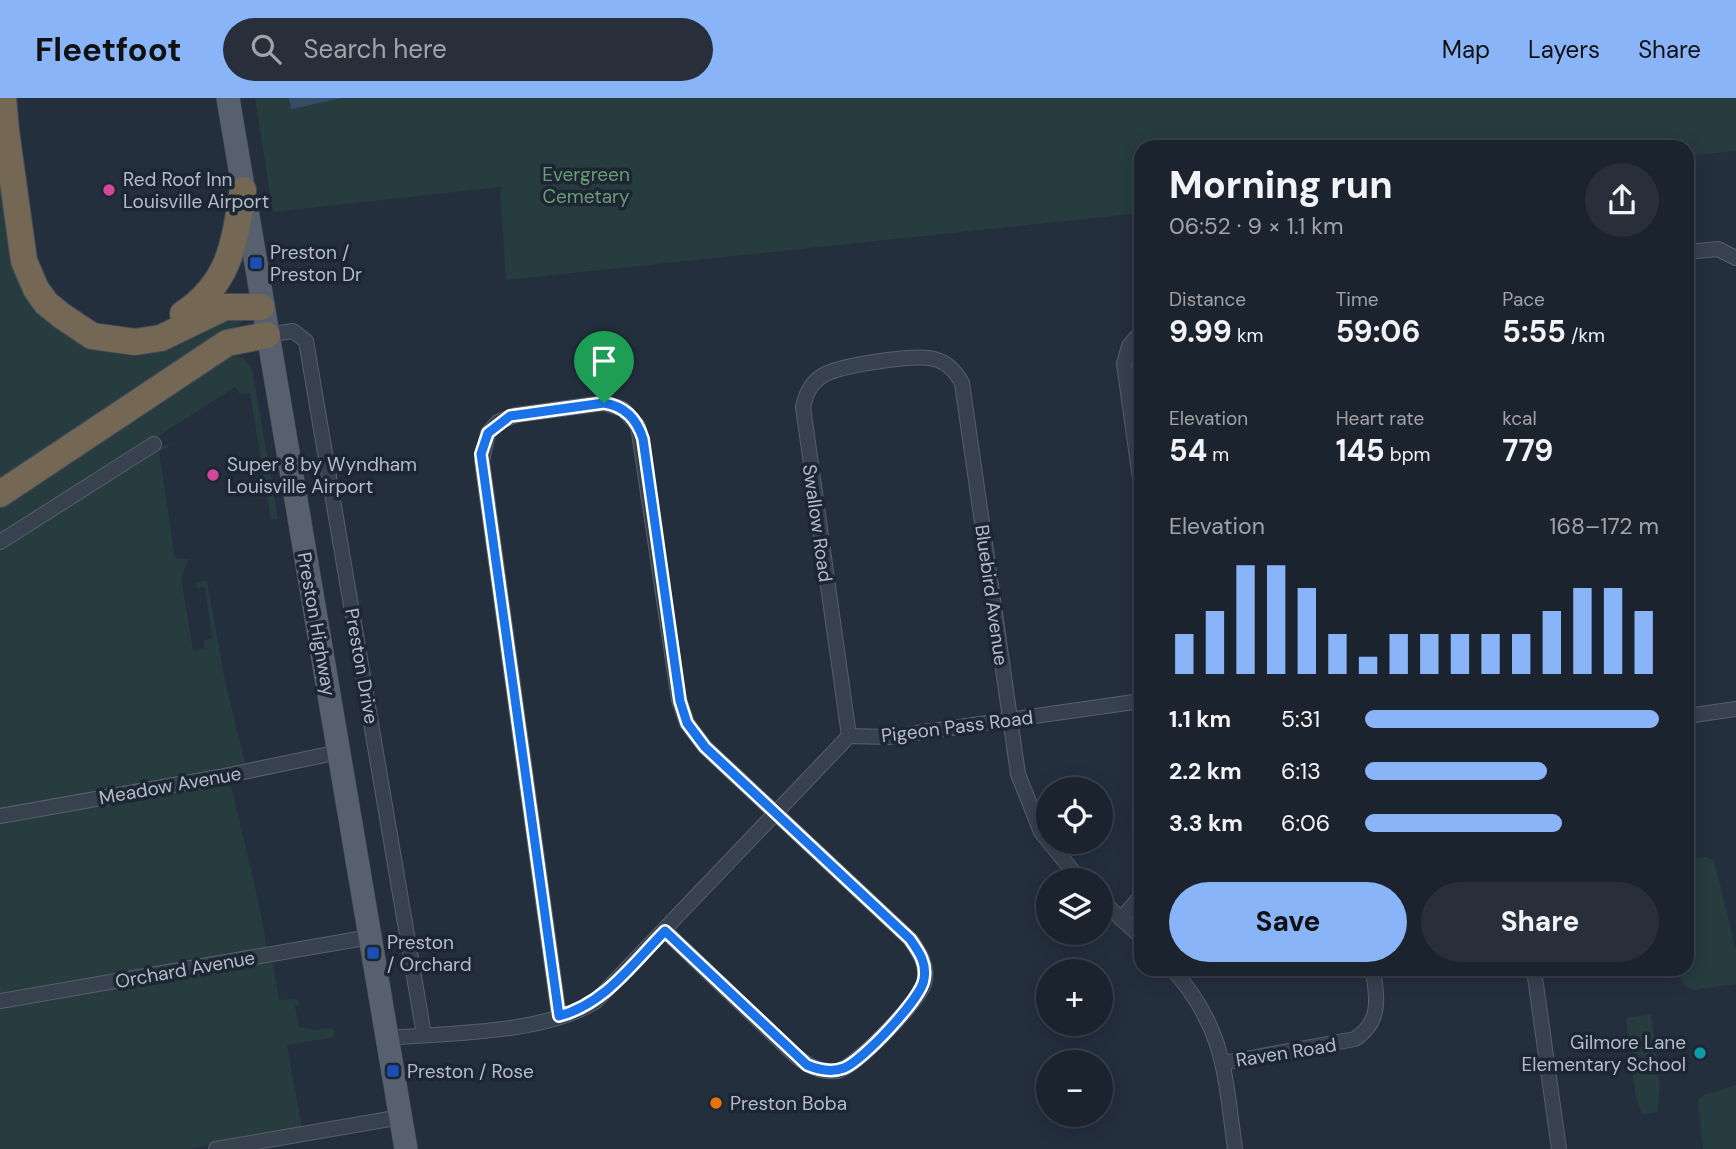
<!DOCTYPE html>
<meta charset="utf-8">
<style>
body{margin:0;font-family:"DM Sans",sans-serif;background:#282f3a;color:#f1f3f6;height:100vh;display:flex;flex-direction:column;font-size:26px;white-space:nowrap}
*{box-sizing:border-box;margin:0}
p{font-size:23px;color:#a0a4aa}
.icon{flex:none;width:38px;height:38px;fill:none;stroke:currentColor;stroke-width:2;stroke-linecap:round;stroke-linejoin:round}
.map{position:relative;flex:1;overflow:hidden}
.drawer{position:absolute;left:1134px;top:42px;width:560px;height:836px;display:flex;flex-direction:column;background:#1b232e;border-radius:21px;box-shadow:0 4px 18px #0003,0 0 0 2px #39404a}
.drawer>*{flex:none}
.controls{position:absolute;left:1036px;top:679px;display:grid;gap:14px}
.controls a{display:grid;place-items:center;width:77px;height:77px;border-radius:50%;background:#1b232e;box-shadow:0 4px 18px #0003,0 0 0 2px #39404a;font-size:35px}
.pin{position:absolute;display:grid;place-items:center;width:60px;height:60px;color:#fff;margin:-72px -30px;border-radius:50% 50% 50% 0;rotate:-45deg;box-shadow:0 0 7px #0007}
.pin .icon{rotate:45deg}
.round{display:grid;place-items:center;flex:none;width:74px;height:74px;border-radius:37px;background:#282f3a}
.head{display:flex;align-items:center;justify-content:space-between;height:119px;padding:0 35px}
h1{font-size:38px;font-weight:700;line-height:52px}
.stats{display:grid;grid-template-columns:repeat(3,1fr);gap:10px;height:119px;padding:7px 35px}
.stats div{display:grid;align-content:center}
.stats b{font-size:30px;font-weight:700}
.stats small{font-size:19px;font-weight:400}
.stats p{font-size:19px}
.chart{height:196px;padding:14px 35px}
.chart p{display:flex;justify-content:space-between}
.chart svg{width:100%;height:126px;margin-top:7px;stroke:#8ab4f8;stroke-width:6}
.button{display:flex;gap:14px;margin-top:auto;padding:14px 35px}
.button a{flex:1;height:80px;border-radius:42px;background:#8ab4f8;color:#111;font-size:28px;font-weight:700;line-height:80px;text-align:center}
.button a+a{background:#282f3a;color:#f1f3f6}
ul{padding:0 35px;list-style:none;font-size:23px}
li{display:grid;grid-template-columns:112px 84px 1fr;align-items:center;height:52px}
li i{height:18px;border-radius:9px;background:#8ab4f8}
header{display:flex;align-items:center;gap:42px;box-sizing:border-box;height:98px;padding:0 35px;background:#8ab4f8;color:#111}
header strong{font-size:33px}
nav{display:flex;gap:38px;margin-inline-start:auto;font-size:24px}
.search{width:490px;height:63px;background:#282f3a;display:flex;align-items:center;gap:18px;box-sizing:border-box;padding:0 24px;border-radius:38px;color:#a0a4aa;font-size:26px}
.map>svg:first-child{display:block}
.green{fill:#263c3f}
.water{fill:#394c67}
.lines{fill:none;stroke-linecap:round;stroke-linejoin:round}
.street-casing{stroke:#565f6c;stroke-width:16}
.primary-casing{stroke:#414a57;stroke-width:24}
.highway-casing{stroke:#434c59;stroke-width:28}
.street{stroke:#38414e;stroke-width:14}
.primary{stroke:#56606e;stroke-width:23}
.highway{stroke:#746855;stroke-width:26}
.highway-bridge-casing{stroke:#434c59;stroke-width:28;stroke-linecap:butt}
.highway-bridge{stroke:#746855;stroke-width:26}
.route-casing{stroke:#fff;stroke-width:14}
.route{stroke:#1a73e8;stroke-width:9}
.hotel-dot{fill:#d1479c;stroke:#1d2633;stroke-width:2.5}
.transit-dot{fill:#1a4fb4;stroke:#1d2633;stroke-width:2.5}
.culture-dot{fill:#0f9aa8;stroke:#1d2633;stroke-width:2.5}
.food-dot{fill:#e8710a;stroke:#1d2633;stroke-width:2.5}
.labels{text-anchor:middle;stroke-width:7;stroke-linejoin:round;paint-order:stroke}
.park-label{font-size:19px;fill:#6b9a76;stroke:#1d2633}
.poi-label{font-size:19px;fill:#b4bcc9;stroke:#1d2633;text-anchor:start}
.street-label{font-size:19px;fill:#b4bcc9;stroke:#1d2633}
</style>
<header>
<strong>Fleetfoot</strong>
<div class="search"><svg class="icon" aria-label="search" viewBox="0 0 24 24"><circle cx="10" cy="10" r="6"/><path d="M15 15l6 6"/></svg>Search here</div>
<nav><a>Map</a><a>Layers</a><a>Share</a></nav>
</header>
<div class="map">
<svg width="1736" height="1051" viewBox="0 0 1736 1051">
<rect width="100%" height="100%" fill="#242f3e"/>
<g class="green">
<path d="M255,0H1736V53L1687,58V49H1141V115L506,182L500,89L273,114Z"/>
<path d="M0,43L55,228L185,239L242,216L244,223L0,384Z"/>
<path d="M232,257L244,260L252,270L278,421L271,422L250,295L240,296L235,289L0,439V403Z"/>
<path d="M170,345L168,350L159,353L175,460L188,461L181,480L193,552L204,551V542L212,540L205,489L197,490L196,485L237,475L207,483L225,583L246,669L0,713V448L158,350Z"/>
<path d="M230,681C242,738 258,793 267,851L0,898V721Z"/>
<path d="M1707,759L1713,762L1717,774L1736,852V886L1693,892L1683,886L1677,872H1687V761Z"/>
<path d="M272,861L279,902L298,901L299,907L295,908L299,929L315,932L333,930L335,939L287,947L302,1030L189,1051H0V907Z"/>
<path d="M1651,916L1660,987L1657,1014L1642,1016L1635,994L1626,920Z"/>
<path d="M1736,987V1051H1703L1698,1003L1704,997Z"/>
</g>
<path class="water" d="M289,0H342L291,11Z"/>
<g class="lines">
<defs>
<g id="street">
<path d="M1687,154L1718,151L1736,160"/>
<path d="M1141,234L1129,248L1124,266L1141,388"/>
<path d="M267,237L293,233L306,243L424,937"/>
<path d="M0,444L154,346"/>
<path d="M1687,618L1736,611"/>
<path d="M849,638L803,309C806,296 810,286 822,278C839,267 915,256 934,261C947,264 956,274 962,285L1018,676L1041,734L1080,782"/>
<path d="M0,718L219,679L339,654"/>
<path d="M1101,802L1141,839"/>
<path d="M1121,821L1141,798"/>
<path d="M1173,872C1225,930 1225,978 1235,1051"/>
<path d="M1534,872L1559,1051"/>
<path d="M0,903L370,839"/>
<path d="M559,918L482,363L488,335L498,324L516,317L604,305L623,311L638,328L679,602L687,625L705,649L910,841C920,855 929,869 924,886C918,904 855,970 837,973C821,975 809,968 797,959L665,833"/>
<path d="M387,940C447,935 545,936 596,903L849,638L888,639L1141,603"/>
<path d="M1223,965L1355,941C1382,923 1377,900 1373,872"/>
<path d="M216,1051L401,1019"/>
</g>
<path id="primary" d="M228,0L406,1051"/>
<g id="highway">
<path d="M6,33L24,163L36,191L46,205L62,218L92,238L135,244L161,240L225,209H261"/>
<path d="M183,216C231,184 234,145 243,92"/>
<path d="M0,396L227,245L267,237"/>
</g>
</defs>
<use href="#street" class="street-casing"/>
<use href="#primary" class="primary-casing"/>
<use href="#highway" class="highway-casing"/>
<use href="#street" class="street"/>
<use href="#primary" class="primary"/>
<use href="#highway" class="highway"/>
<defs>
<path id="highway-bridge" d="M3,0L6,33"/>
</defs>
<use href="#highway-bridge" class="highway-bridge-casing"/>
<use href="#highway-bridge" class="highway-bridge"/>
</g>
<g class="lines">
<defs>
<path id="route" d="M604,305C624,308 637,321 643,341L680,603L687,625L705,649L910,841C919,854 927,865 924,881C922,900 862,963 844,970C831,975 819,972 807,967L665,833C633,865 605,906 559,918L481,356L488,335L510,318Z"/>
</defs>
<use href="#route" class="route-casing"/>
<use href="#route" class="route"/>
</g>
<g class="hotel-dot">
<circle cx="109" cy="92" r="7"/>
<circle cx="213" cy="377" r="7"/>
</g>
<g class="transit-dot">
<rect x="249" y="158" width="14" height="14" rx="3.5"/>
<rect x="366" y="848" width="14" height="14" rx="3.5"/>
<rect x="386" y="966" width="14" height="14" rx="3.5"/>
</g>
<circle class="culture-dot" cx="1700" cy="955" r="7"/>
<circle class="food-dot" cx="716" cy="1005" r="7"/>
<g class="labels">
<g class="park-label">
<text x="586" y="83">Evergreen<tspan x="586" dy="22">Cemetary</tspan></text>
</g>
<g class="poi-label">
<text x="123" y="88">Red Roof Inn<tspan x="123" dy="22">Louisville Airport</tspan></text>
<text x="270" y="161">Preston /<tspan x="270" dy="22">Preston Dr</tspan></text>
<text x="227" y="373">Super 8 by Wyndham<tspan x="227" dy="22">Louisville Airport</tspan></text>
<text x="387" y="851">Preston<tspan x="387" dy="22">/ Orchard</tspan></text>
<text x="1686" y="951" text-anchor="end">Gilmore Lane<tspan x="1686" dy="22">Elementary School</tspan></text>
<text x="407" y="980">Preston / Rose</text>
<text x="730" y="1012">Preston Boba</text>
</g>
<g class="street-label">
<text transform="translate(818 425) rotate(82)" y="7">Swallow Road</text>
<text transform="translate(992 497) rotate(82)" y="7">Bluebird Avenue</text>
<text transform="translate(317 526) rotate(80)" y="7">Preston Highway</text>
<text transform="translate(362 568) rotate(80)" y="7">Preston Drive</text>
<text transform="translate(957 628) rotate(-7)" y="7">Pigeon Pass Road</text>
<text transform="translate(170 687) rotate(-10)" y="7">Meadow Avenue</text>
<text transform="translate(185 871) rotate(-10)" y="7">Orchard Avenue</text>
<text transform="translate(1286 954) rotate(-9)" y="7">Raven Road</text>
</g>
</g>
</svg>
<div class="controls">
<a><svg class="icon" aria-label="locate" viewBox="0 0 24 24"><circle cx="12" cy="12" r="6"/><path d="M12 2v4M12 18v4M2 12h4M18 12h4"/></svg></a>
<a><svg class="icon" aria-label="layers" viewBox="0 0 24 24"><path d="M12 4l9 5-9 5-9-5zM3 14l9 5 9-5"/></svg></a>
<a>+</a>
<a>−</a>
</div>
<div class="pin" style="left:604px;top:305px;background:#1e9e55"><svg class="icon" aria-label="arrive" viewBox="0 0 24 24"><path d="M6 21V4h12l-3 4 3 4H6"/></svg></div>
<section class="drawer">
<div class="head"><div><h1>Morning run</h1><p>06:52 · 9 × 1.1 km</p></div><a class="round"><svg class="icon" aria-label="share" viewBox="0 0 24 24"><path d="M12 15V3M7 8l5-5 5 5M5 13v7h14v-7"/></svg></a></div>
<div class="stats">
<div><p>Distance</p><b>9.99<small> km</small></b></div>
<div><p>Time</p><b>59:06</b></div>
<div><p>Pace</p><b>5:55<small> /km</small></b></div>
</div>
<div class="stats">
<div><p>Elevation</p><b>54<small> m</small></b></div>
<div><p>Heart rate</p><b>145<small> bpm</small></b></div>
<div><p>kcal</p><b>779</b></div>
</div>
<div class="chart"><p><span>Elevation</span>168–172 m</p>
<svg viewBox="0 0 160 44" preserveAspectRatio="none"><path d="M5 44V30M15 44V22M25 44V6M35 44V6M45 44V14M55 44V30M65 44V38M75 44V30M85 44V30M95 44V30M105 44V30M115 44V30M125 44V22M135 44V14M145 44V14M155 44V22"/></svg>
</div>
<ul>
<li><b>1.1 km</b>5:31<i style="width:100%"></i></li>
<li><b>2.2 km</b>6:13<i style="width:62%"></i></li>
<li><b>3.3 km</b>6:06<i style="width:67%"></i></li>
</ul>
<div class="button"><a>Save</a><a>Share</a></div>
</section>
</div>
